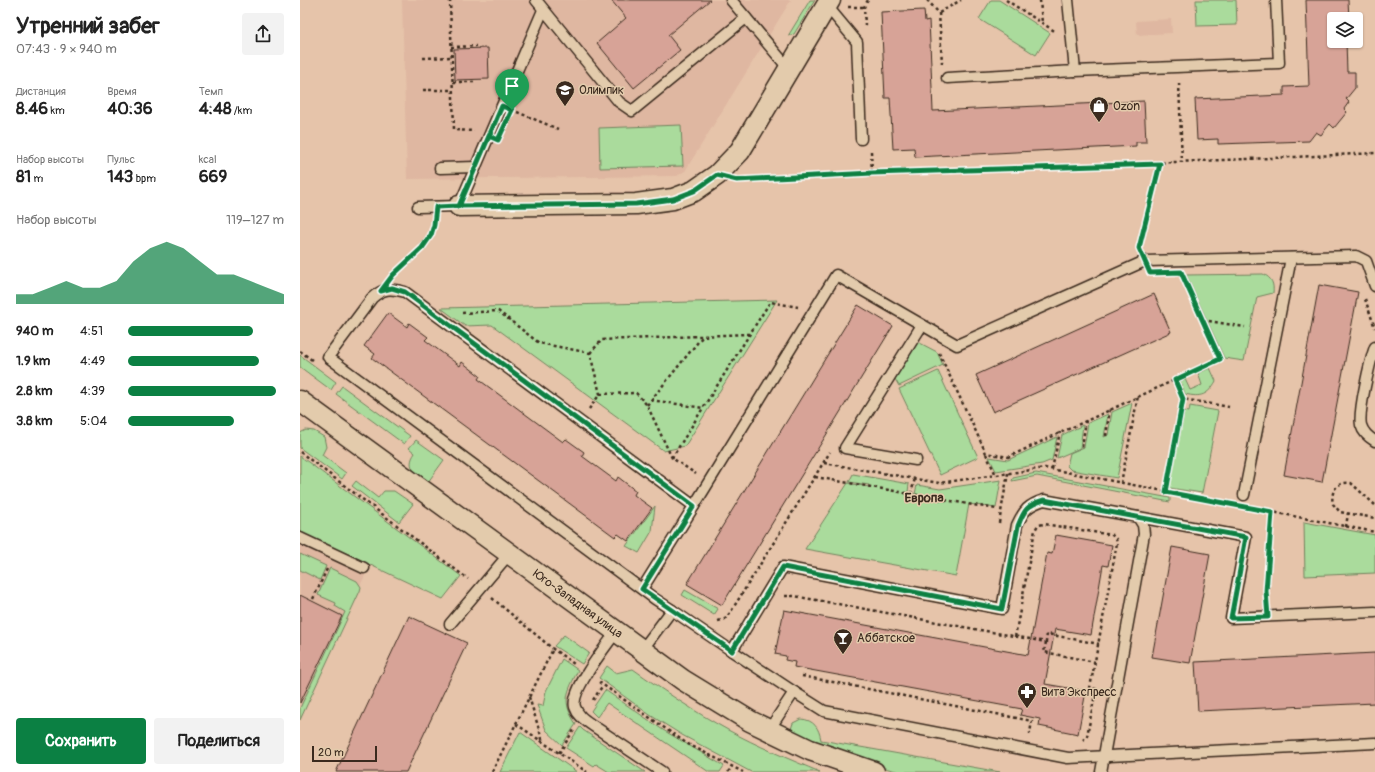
<!DOCTYPE html>
<html lang="ru">
<meta charset="utf-8">
<style>
body{margin:0;font-family:Pangolin,sans-serif;background:#f2f2f2;color:#222;height:100vh;display:flex;flex-direction:column;font-size:15px;white-space:nowrap}
*{box-sizing:border-box;margin:0}
p{font-size:13px;color:#767676}
.icon{flex:none;width:22px;height:22px;fill:none;stroke:currentColor;stroke-width:2;stroke-linecap:round;stroke-linejoin:round}
.map{position:relative;flex:1;overflow:hidden}
.sheet{display:flex;flex-direction:column;background:#fff;width:300px}
.sheet>*{flex:none}
.buttons{position:absolute;left:1027px;top:12px;display:grid;gap:8px}
.buttons a{display:grid;place-items:center;width:36px;height:36px;border-radius:4px;background:#fff;box-shadow:0 1px 3px #0004;font-size:20px}
.scale{position:absolute;left:12px;bottom:10px;width:65px;box-sizing:border-box;padding-left:4px;border:2px solid #3b2a1e;border-top:0;font-size:11px;line-height:14px;white-space:nowrap;color:#3b2a1e;-webkit-text-stroke:3px #e3cbac;paint-order:stroke}
.pin{position:absolute;display:grid;place-items:center;width:34px;height:34px;color:#fff;margin:-41px -17px;border-radius:50% 50% 50% 0;rotate:-45deg;box-shadow:0 0 4px #0007}
.pin .icon{rotate:45deg}
.round{display:grid;place-items:center;flex:none;width:42px;height:42px;border-radius:4px;background:#f2f2f2}
.overview{display:flex;align-items:center;justify-content:space-between;height:68px;padding:0 16px}
h1{font-size:22px;font-weight:800;line-height:30px}
.metrics{display:grid;grid-template-columns:repeat(3,1fr);gap:6px;height:68px;padding:4px 16px}
.metrics div{display:grid;align-content:center}
.metrics b{font-size:17px;font-weight:800}
.metrics small{font-size:11px;font-weight:400}
.metrics p{font-size:11px}
.chart{height:112px;padding:8px 16px}
.chart p{display:flex;justify-content:space-between}
.chart svg{width:100%;height:72px;margin-top:4px;fill:#0b8043;opacity:.7}
.action{display:flex;gap:8px;margin-top:auto;padding:8px 16px}
.action a{flex:1;height:46px;border-radius:4px;background:#0b8043;color:#fff;font-size:16px;font-weight:800;line-height:46px;text-align:center}
.action a+a{background:#f2f2f2;color:#222}
ul{padding:0 16px;list-style:none;font-size:13px}
li{display:grid;grid-template-columns:64px 48px 1fr;align-items:center;height:30px}
li i{height:10px;border-radius:5px;background:#0b8043}
main{display:flex;flex:1;min-height:0}
.map>svg:first-child{display:block}
.built{fill:#dfb7a1}
.green{fill:#aadb9c;stroke:#72825d}
.building{fill:#d7a397;stroke:#3b2a1e}
.lines{fill:none;stroke-linecap:round;stroke-linejoin:round}
.service-casing{stroke:#3b2a1e;stroke-width:13}
.minor-casing{stroke:#3b2a1e;stroke-width:23}
.path{stroke:#3b2a1e;stroke-width:2.5;stroke-dasharray:3 3;stroke-linecap:butt}
.service{stroke:#e3cbac;stroke-width:10}
.minor{stroke:#e3cbac;stroke-width:20}
.route-casing{stroke:#fff;stroke-width:8}
.route{stroke:#0b8043;stroke-width:5}
.labels{text-anchor:middle;stroke-width:3;stroke-linejoin:round;paint-order:stroke}
.poi-label{font-size:12px;fill:#3b2a1e;stroke:#e3cbac;text-anchor:start}
.street-label{font-size:12px;fill:#3b2a1e;stroke:#e3cbac}
.neighbourhood-label{font-size:13px;font-weight:bold;fill:#3b2a1e;stroke:#e3cbac}
</style>
<main>
<section class="sheet">
<div class="overview"><div><h1>Утренний забег</h1><p>07:43 · 9 × 940 m</p></div><a class="round"><svg class="icon" aria-label="share" viewBox="0 0 24 24"><path d="M12 15V3M7 8l5-5 5 5M5 13v7h14v-7"/></svg></a></div>
<div class="metrics">
<div><p>Дистанция</p><b>8.46<small> km</small></b></div>
<div><p>Время</p><b>40:36</b></div>
<div><p>Темп</p><b>4:48<small> /km</small></b></div>
</div>
<div class="metrics">
<div><p>Набор высоты</p><b>81<small> m</small></b></div>
<div><p>Пульс</p><b>143<small> bpm</small></b></div>
<div><p>kcal</p><b>669</b></div>
</div>
<div class="chart"><p><span>Набор высоты</span>119–127 m</p>
<svg viewBox="0 0 160 44" preserveAspectRatio="none"><path d="M0 44V38L10 38L20 34L30 30L40 34L50 34L60 30L70 18L80 10L90 6L100 10L110 18L120 26L130 26L140 30L150 34L160 38V44z"/></svg>
</div>
<ul>
<li><b>940 m</b>4:51<i style="width:80%"></i></li>
<li><b>1.9 km</b>4:49<i style="width:84%"></i></li>
<li><b>2.8 km</b>4:39<i style="width:95%"></i></li>
<li><b>3.8 km</b>5:04<i style="width:68%"></i></li>
</ul>
<div class="action"><a>Сохранить</a><a>Поделиться</a></div>
</section>
<div class="map">
<svg width="1075" height="772" viewBox="0 0 1075 772">
<rect width="100%" height="100%" fill="#e6c4aa"/>
<filter id="ink" filterUnits="userSpaceOnUse"><feTurbulence type="fractalNoise" baseFrequency=".025" numOctaves="2"/><feDisplacementMap in="SourceGraphic" scale="8" xChannelSelector="R" yChannelSelector="G"/><feConvolveMatrix kernelMatrix="1 2 1 2 8 2 1 2 1" color-interpolation-filters="sRGB"/></filter>
<g filter="url(#ink)">
<g class="built">
<path d="M102,0H491L385,171L377,176L107,179Z"/>
<path d="M871,19L872,33L837,35L836,21Z"/>
<path d="M0,472L54,512L34,550L69,567L0,713Z"/>
</g>
<g class="green">
<path d="M510,0H515L494,34L488,36Z"/>
<path d="M691,0H699L750,33L736,55L679,19Z"/>
<path d="M896,0H936L937,25L897,26Z"/>
<path d="M381,125L383,166L300,168L299,128Z"/>
<path d="M963,274C972,278 974,284 973,293L957,297L944,361L924,358L886,275Z"/>
<path d="M477,300L385,446L364,451L192,325L165,326L141,308Z"/>
<path d="M618,342L637,352L643,365L599,386L595,379Z"/>
<path d="M0,355L36,382L31,390L0,367Z"/>
<path d="M910,368L916,381C908,395 901,398 885,394L880,381L885,379L890,390L902,385L898,373Z"/>
<path d="M638,371L678,457L640,475L599,389Z"/>
<path d="M42,386L110,436L104,444L36,394Z"/>
<path d="M832,403L817,478L771,470L767,466L770,453L784,447L788,423L808,414L804,437L808,435L812,412Z"/>
<path d="M890,406L918,411L902,493L869,488L884,411L889,412Z"/>
<path d="M783,425L780,448L757,458L762,435Z"/>
<path d="M6,430L14,431L24,437L26,447L22,455L46,473L42,479L0,448V433Z"/>
<path d="M757,437L752,460L742,464L696,471L689,457L708,460Z"/>
<path d="M116,440L144,460L128,482C116,474 105,467 115,453L109,448Z"/>
<path d="M0,456L161,576L143,599L0,532Z"/>
<path d="M736,473L870,498V502L737,476L712,481L713,478Z"/>
<path d="M553,474L609,484L608,492L615,494L617,485L640,489L701,480L696,508L669,504L656,576L505,549L548,483L569,487V485L549,482Z"/>
<path d="M56,481L78,498L84,491H94L113,504L99,522L52,486Z"/>
<path d="M355,506L352,531L339,553L326,546Z"/>
<path d="M1004,522L1075,535V573L1005,576Z"/>
<path d="M0,554L26,566L20,580L0,570Z"/>
<path d="M30,568L57,581L61,587L60,591L0,720V708L45,612L35,606L36,603L18,595Z"/>
<path d="M385,590L418,609L414,615L382,595Z"/>
<path d="M264,635L289,653L282,664L254,646Z"/>
<path d="M262,659L278,670C267,693 261,701 276,724L262,745L246,730L237,705L243,706L246,691Z"/>
<path d="M307,666L316,673L333,669C364,691 395,712 428,730C457,746 489,759 520,772H451L382,735L350,715L299,678Z"/>
<path d="M305,690L363,730L424,766L420,772H409L307,703L297,717L291,711Z"/>
<path d="M501,719C514,720 519,728 521,740L700,772H600L577,766L490,732L493,723Z"/>
<path d="M280,727L283,730L345,772H309L296,764L294,766L266,748Z"/>
<path d="M220,732L277,772H200Z"/>
</g>
<g class="building">
<path d="M311,0H410L368,35L380,50L334,88L297,43L326,18Z"/>
<path d="M1006,0H1048L1049,19H1034V41H1046L1047,72H1055V88L1046,99L1049,102L1044,109L1047,112L1034,128L1030,124L1021,135L1016,132L1009,141L918,144V139L897,140L895,99L984,95V87L1009,86Z"/>
<path d="M624,10L625,21L629,20L633,111L844,101L846,142H836V146L615,157L614,148L593,149L590,98H585L581,12Z"/>
<path d="M188,48L189,79L155,80L154,49Z"/>
<path d="M1019,285L1058,292L1022,482L984,475Z"/>
<path d="M854,294L871,332L693,412L676,375Z"/>
<path d="M558,305L593,326L422,605L387,584Z"/>
<path d="M88,313L107,327L109,323L128,337L125,340L160,366L162,362L180,376L178,379L263,442L266,439L284,452L282,456L316,481L318,477L336,491L334,495L352,508L328,541L318,534L315,537L72,358L75,354L64,346Z"/>
<path d="M756,535L812,545L808,566L803,565L791,635L755,629L745,684L786,691L778,734L739,726L740,719L720,715L722,709L494,667L495,662L485,660L486,656L475,654L484,610L728,655L747,553L752,554Z"/>
<path d="M872,547L910,554L890,663L852,657Z"/>
<path d="M0,595L42,616L0,703Z"/>
<path d="M109,616L167,643L106,772H36Z"/>
<path d="M1075,653V703L898,711L895,662Z"/>
</g>
<g class="lines">
<defs>
<g id="service">
<path d="M236,0L319,102L332,111L446,18"/>
<path d="M431,0L489,69"/>
<path d="M527,6L557,42L561,139"/>
<path d="M775,71L979,63L976,0"/>
<path d="M647,78L775,71L768,0"/>
<path d="M140,168L176,167"/>
<path d="M118,207L159,206L243,10"/>
<path d="M1075,347C1070,361 1058,412 1061,425C1063,432 1068,437 1075,441"/>
<path d="M616,460L545,448L622,325"/>
<path d="M944,495L991,258"/>
<path d="M394,506L536,275L657,345L845,261L1056,256L1066,261L1075,286"/>
<path d="M838,517L946,537L931,618L1075,612"/>
<path d="M0,538L64,568"/>
<path d="M342,589L394,506L105,292C90,288 83,288 72,298L28,357L355,599L372,610L342,650"/>
<path d="M372,610L432,651L483,567L702,609L717,525C724,510 728,505 744,500L838,517L843,525L844,534L801,772"/>
<path d="M150,624L209,554"/>
<path d="M316,632C306,646 270,691 275,707C278,716 285,720 292,725L362,772"/>
<path d="M432,651L494,692"/>
<path d="M469,730L494,692L524,711L768,758L1075,743"/>
</g>
<g id="minor">
<path d="M159,206L336,204L373,199L394,191L417,175L440,151L530,0"/>
<path id="s1" d="M0,401L383,680L450,721L510,750L574,772"/>
</g>
</defs>
<use href="#service" class="service-casing"/>
<use href="#minor" class="minor-casing"/>
<g class="path">
<path d="M150,0L154,130L174,131"/>
<path d="M627,0L639,13L661,0"/>
<path d="M706,0L756,32"/>
<path d="M740,0L742,23"/>
<path d="M548,7H564"/>
<path d="M639,13L642,63"/>
<path d="M565,26L564,7L568,0"/>
<path d="M151,47L176,46"/>
<path d="M123,58L152,57"/>
<path d="M153,82H176"/>
<path d="M879,83L882,163"/>
<path d="M123,90H153"/>
<path d="M217,112L258,129"/>
<path d="M571,151L572,173"/>
<path d="M442,179C653,169 864,164 1075,153"/>
<path d="M840,246L861,163"/>
<path d="M95,273C110,259 132,243 134,221"/>
<path d="M1065,299L1075,328"/>
<path d="M162,313L198,311L239,343L290,353L300,394L289,409"/>
<path d="M903,320L945,327"/>
<path d="M0,351L12,360"/>
<path d="M290,353L302,340L449,334"/>
<path d="M639,353L686,453L708,457L920,359L883,276"/>
<path d="M875,380L883,399"/>
<path d="M300,394L336,393L347,405L372,458L396,474"/>
<path d="M351,400L403,408L470,302L498,307"/>
<path d="M347,405L402,337"/>
<path d="M806,436L810,409"/>
<path d="M782,447L786,420"/>
<path d="M0,452L168,579"/>
<path d="M686,454L696,475L745,468L932,504"/>
<path d="M372,458L403,408"/>
<path d="M524,463L639,483L696,475"/>
<path d="M752,469L760,432"/>
<path d="M515,477L696,509"/>
<path d="M821,483L838,396"/>
<path d="M866,491L883,399L929,407"/>
<path d="M611,494L615,478"/>
<path d="M1075,505L1051,483C1037,481 1030,491 1033,504L1040,512L1075,518"/>
<path d="M952,508L1075,532"/>
<path d="M699,523L708,473"/>
<path d="M1046,527L1048,513"/>
<path d="M485,596H494L746,642L747,634L799,644"/>
<path d="M192,598L253,649L274,664"/>
<path d="M13,599L27,569"/>
<path d="M967,601L972,512"/>
<path d="M721,605L735,530L738,525L744,524L812,535L816,539L817,543L790,688L796,689L787,736L783,740"/>
<path d="M418,621L425,619L430,613L530,452"/>
<path d="M715,637L720,610"/>
<path d="M746,642L744,652L795,662"/>
<path d="M502,676L732,721L730,733H731"/>
<path d="M299,682L386,743L443,772"/>
<path d="M229,697L243,742"/>
<path d="M293,700L303,685"/>
<path d="M216,724L287,772"/>
<path d="M259,753L274,730"/>
<path d="M192,772L253,649"/>
<path d="M428,772L432,767"/>
</g>
<use href="#service" class="service"/>
<use href="#minor" class="minor"/>
</g>
</g>
<g class="lines" filter="url(#ink)">
<defs>
<path id="route" d="M212,110L202,106L159,206L136,207L134,225L131,235L122,248L93,275L81,291L92,288L105,292L394,506L342,589L432,651L483,567L702,609L718,526C724,510 727,505 744,500L946,537L931,618L968,617L966,591L972,512L866,492L883,399L875,380L920,359L881,272L850,273L839,248L860,164L572,173L437,180L417,175L394,191L373,199L336,204L159,206L189,136L198,140L212,110"/>
</defs>
<use href="#route" class="route-casing"/>
<use href="#route" class="route"/>
</g>
<defs>
<symbol id="school-pin" viewBox="-11 -11 22 30"><path d="M0 17L-7.5 6A9.5 9.5 0 1 1 7.5 6Z" fill="#3b2a1e" stroke="#e3cbac"/><path d="M0-5L7-2L0 1L-7-2ZM-4 1L0 2.5L4 1V4Q0 6-4 4Z" fill="#fff"/></symbol>
<symbol id="shop-pin" viewBox="-11 -11 22 30"><path d="M0 17L-7.5 6A9.5 9.5 0 1 1 7.5 6Z" fill="#3b2a1e" stroke="#e3cbac"/><path d="M-5-2.5h2.3a2.7 3.5 0 0 1 5.4 0H5L5.5 6h-11ZM-1.5-2.5h3a1.5 2.3 0 0 0-3 0Z" fill="#fff"/></symbol>
<symbol id="bar-pin" viewBox="-11 -11 22 30"><path d="M0 17L-7.5 6A9.5 9.5 0 1 1 7.5 6Z" fill="#3b2a1e" stroke="#e3cbac"/><path d="M-6-5H6L.8 .8V4.5H3.5V6h-7V4.5H-.8V.8Z" fill="#fff"/></symbol>
<symbol id="pharmacy-pin" viewBox="-11 -11 22 30"><path d="M0 17L-7.5 6A9.5 9.5 0 1 1 7.5 6Z" fill="#3b2a1e" stroke="#e3cbac"/><path d="M-2-6h4v4h4v4h-4v4h-4v-4h-4v-4h4Z" fill="#fff"/></symbol>
</defs>
<g fill-rule="evenodd">
<use href="#school-pin" x="254" y="79" width="22" height="30"/>
<use href="#shop-pin" x="788" y="95" width="22" height="30"/>
<use href="#bar-pin" x="532" y="627" width="22" height="30"/>
<use href="#pharmacy-pin" x="716" y="681" width="22" height="30"/>
</g>
<g class="labels">
<g class="poi-label">
<text x="279" y="94">Олимпик</text>
<text x="813" y="110">Ozon</text>
<text x="557" y="642">Аббатское</text>
<text x="741" y="696">Вита Экспресс</text>
</g>
<g class="street-label">
<text dy="4" stroke="none"><textPath href="#s1" startOffset="344">Юго-Западная улица</textPath></text>
</g>
<g class="neighbourhood-label">
<text x="624" y="502">Европа</text>
</g>
</g>
</svg>
<div class="buttons">
<a><svg class="icon" aria-label="layers" viewBox="0 0 24 24"><path d="M12 4l9 5-9 5-9-5zM3 14l9 5 9-5"/></svg></a>
</div>
<div class="scale">20 m</div>
<div class="pin" style="left:212px;top:110px;background:#1e9e55"><svg class="icon" aria-label="arrive" viewBox="0 0 24 24"><path d="M6 21V4h12l-3 4 3 4H6"/></svg></div>
</div>
</main>
